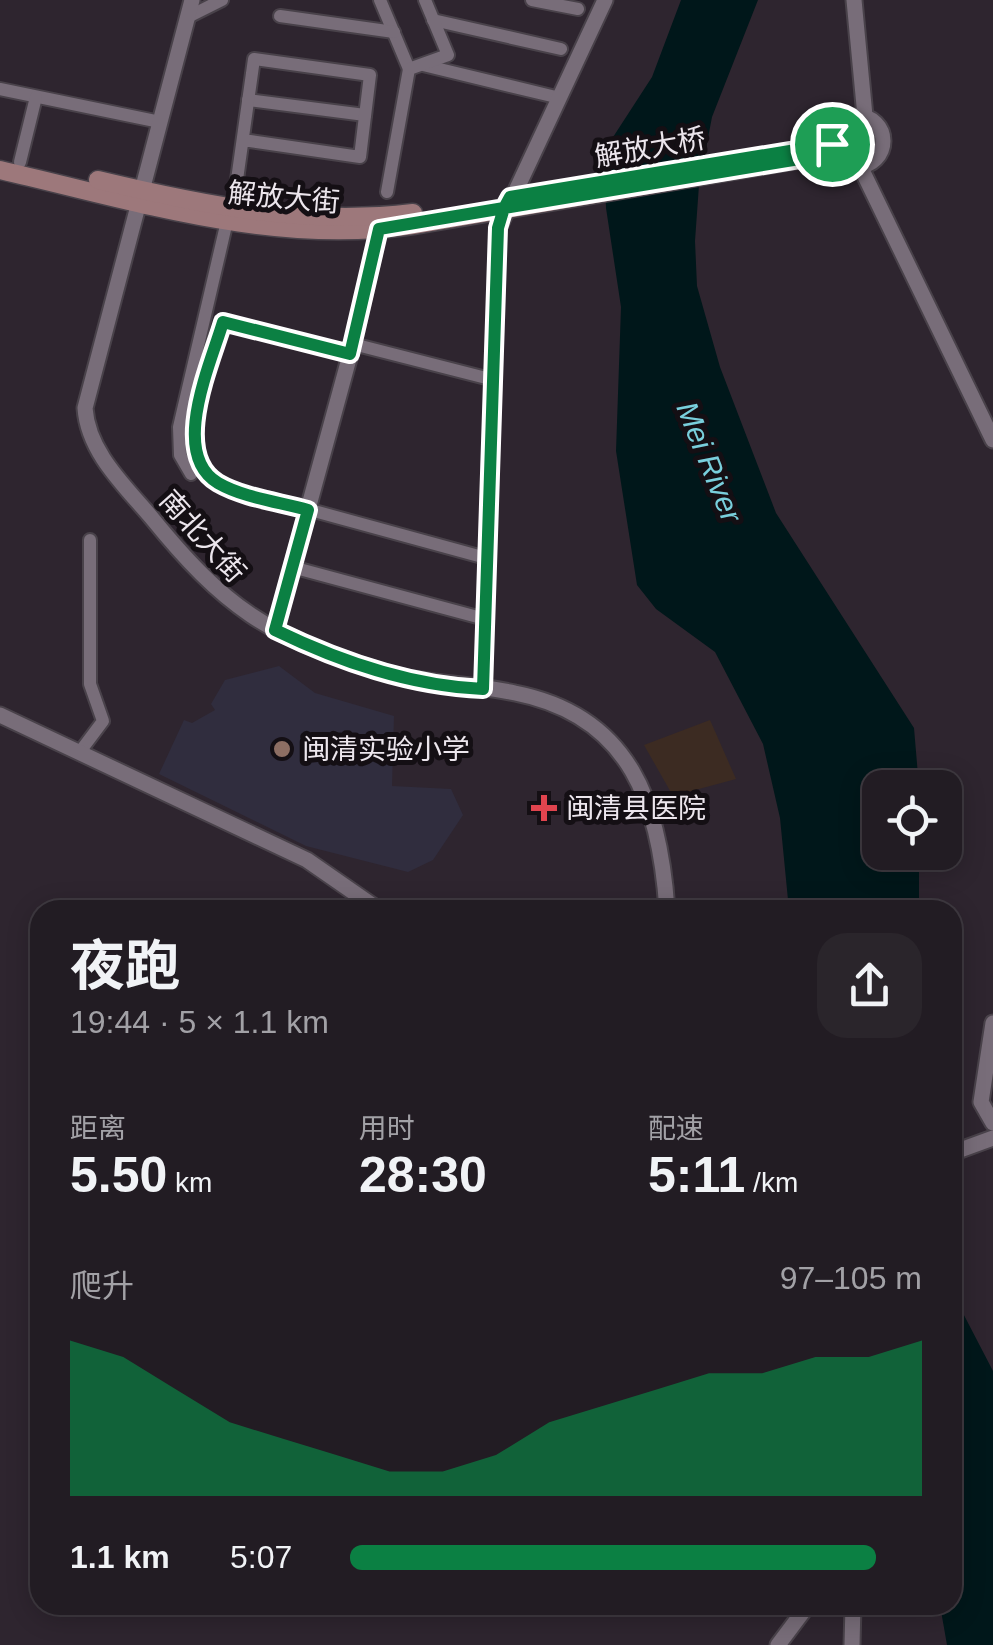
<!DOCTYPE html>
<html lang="zh">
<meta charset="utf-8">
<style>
body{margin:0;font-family:Helvetica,"Noto Sans SC",sans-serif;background:#2a252b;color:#f1f3f6;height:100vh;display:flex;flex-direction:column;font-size:38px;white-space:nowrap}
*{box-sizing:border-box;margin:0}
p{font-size:32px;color:#a2a1a6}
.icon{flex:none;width:55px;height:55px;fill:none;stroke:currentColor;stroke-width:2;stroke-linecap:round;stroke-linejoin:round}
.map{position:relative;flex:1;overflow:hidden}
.details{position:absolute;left:30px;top:900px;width:932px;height:715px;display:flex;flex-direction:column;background:#221c23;border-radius:30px;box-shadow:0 5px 25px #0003,0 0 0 2px #3f3a41}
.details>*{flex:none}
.fabs{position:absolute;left:862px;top:770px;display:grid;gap:20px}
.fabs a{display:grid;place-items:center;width:100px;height:100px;border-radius:20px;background:#221c23;box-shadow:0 5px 25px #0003,0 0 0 2px #3f3a41;font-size:50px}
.pin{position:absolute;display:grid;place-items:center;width:85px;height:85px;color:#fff;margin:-42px;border:5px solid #fff;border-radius:50%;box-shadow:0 2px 10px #0007}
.round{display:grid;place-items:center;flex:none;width:105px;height:105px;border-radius:30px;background:#2a252b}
.summary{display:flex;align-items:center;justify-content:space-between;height:170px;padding:0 40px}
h1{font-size:55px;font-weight:700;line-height:75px}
.stats{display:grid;grid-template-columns:repeat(3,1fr);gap:15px;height:170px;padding:10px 40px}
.stats div{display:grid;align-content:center}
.stats b{font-size:50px;font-weight:700}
.stats small{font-size:28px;font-weight:400}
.stats p{font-size:28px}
.chart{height:280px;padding:20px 40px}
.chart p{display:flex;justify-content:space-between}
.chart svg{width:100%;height:180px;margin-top:10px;fill:#0b8043;opacity:.7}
ul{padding:0 40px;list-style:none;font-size:32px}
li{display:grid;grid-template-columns:160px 120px 1fr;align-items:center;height:75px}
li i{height:25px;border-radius:12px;background:#0b8043}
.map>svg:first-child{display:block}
.commercial{fill:#3c2b22}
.education{fill:#302d3e}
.water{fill:#00171a}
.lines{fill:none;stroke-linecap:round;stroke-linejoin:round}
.minor-casing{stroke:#49424a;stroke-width:16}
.tertiary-casing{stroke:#49424a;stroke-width:19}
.secondary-casing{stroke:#49424a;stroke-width:21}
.minor{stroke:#786d79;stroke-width:12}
.tertiary{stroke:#786d79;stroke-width:15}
.secondary{stroke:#9d787b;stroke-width:18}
.route-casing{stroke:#fff;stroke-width:20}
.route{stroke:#0b8043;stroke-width:12}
.education-dot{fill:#8d6e63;stroke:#140f14;stroke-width:4}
.health-dot{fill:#e0444e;stroke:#140f14;stroke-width:4}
.labels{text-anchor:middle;stroke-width:10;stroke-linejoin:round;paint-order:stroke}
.street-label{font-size:28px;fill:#ece6ed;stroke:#140f14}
.poi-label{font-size:28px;fill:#ece6ed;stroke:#140f14;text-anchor:start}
.water-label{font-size:30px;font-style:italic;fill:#79cfdc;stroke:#140f14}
</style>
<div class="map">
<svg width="993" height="1645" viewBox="0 0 993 1645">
<rect width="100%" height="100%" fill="#2e252f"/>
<path class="commercial" d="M710,720L736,779L673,796L644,745Z"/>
<path class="education" d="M279,666L315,693L394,716L392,786L451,789L463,815L433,860L408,872L306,846L159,774L184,720L192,723L215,710L211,704L225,680Z"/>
<g class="water">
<path d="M681,0H758L712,117L699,185L695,241L697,286L720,367L776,513L914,728L919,787L880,788V852L919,853V910H789L780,818L763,744L715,652L656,609L637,585L616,451L621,307L606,208L604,151L652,77Z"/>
<path d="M953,1294L993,1371V1645H947L940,1605H952Z"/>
</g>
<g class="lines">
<defs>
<g id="minor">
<path d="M380,0L409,69"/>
<path d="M532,0L578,9"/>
<path d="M280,16L394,32"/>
<path d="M188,17L222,0"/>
<path d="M433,20L561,49"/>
<path d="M423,65L560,98"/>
<path d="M0,89L160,122"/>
<path d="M248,100L365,115"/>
<path d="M20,162L36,97"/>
<path d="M387,192L409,69L448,55L425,0"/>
<path d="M233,208L254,59L370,75L360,157L243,140"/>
<path d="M353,344L494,380"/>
<path d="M350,354L223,322C209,369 163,463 230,488L486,558"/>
<path d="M191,474L180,455L179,427L227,221"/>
<path d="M292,567L485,619"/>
<path d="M79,753L103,721L90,684V540"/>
</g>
<g id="tertiary">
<path d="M192,0L85,408C88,452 124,485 151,517C224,607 268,637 380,671C425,685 470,683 515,693C632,716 660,806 667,910"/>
<path d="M854,0L865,116"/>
<circle cx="858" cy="141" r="25"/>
<path d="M860,166L993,440"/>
<path d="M275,630L353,344L379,229"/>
<path d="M483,689L498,229L605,0"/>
<path d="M0,715L307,860L379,910"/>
<path d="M993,1023L981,1102L993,1123"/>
<path d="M952,1153L993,1138"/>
<path d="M778,1645L808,1605"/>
<path d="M852,1645L853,1605"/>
</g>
<g id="secondary">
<path d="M0,170C135,201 273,246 413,225L836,153"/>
<path d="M98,180C203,205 305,226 413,213"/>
</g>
</defs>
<use href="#minor" class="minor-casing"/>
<use href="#tertiary" class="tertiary-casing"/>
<use href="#secondary" class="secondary-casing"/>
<use href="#minor" class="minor"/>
<use href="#tertiary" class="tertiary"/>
<use href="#secondary" class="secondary"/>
</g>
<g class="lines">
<defs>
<path id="route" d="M832,144L510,197L504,208L379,229L350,354L223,322C211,363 169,454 218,483C244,498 280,502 308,510L275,630C341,662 410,686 483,689L498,228L504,208L836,153L832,144"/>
</defs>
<use href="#route" class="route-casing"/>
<use href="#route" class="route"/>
</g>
<circle class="education-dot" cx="282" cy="749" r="10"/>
<path class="health-dot" d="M539 793h10v10h10v10h-10v10h-10v-10h-10v-10h10z"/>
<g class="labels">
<g class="street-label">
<text transform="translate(650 147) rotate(-10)" y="10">解放大桥</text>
<text transform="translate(284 197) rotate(5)" y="10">解放大街</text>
<text transform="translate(203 536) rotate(48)" y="10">南北大街</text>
</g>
<g class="poi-label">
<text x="302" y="759">闽清实验小学</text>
<text x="566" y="818">闽清县医院</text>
</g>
<g class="water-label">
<text transform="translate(709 462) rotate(68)" y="10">Mei River</text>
</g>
</g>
</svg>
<div class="fabs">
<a><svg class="icon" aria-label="locate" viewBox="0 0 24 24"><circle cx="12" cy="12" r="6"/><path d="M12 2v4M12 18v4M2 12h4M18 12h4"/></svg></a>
</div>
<div class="pin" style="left:832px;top:144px;background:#1e9e55"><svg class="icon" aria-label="arrive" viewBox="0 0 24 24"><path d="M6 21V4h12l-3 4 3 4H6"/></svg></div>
<section class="details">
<div class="summary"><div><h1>夜跑</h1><p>19:44 · 5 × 1.1 km</p></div><a class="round"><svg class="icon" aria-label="share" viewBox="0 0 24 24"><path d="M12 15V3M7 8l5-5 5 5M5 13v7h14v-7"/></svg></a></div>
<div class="stats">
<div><p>距离</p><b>5.50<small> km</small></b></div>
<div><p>用时</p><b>28:30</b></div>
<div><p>配速</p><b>5:11<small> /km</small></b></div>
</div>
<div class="chart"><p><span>爬升</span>97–105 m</p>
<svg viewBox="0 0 160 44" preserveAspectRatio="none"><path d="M0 44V6L10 10L20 18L30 26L40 30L50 34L60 38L70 38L80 34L90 26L100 22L110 18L120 14L130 14L140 10L150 10L160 6V44z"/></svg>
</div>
<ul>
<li><b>1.1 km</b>5:07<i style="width:92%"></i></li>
</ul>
</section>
</div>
